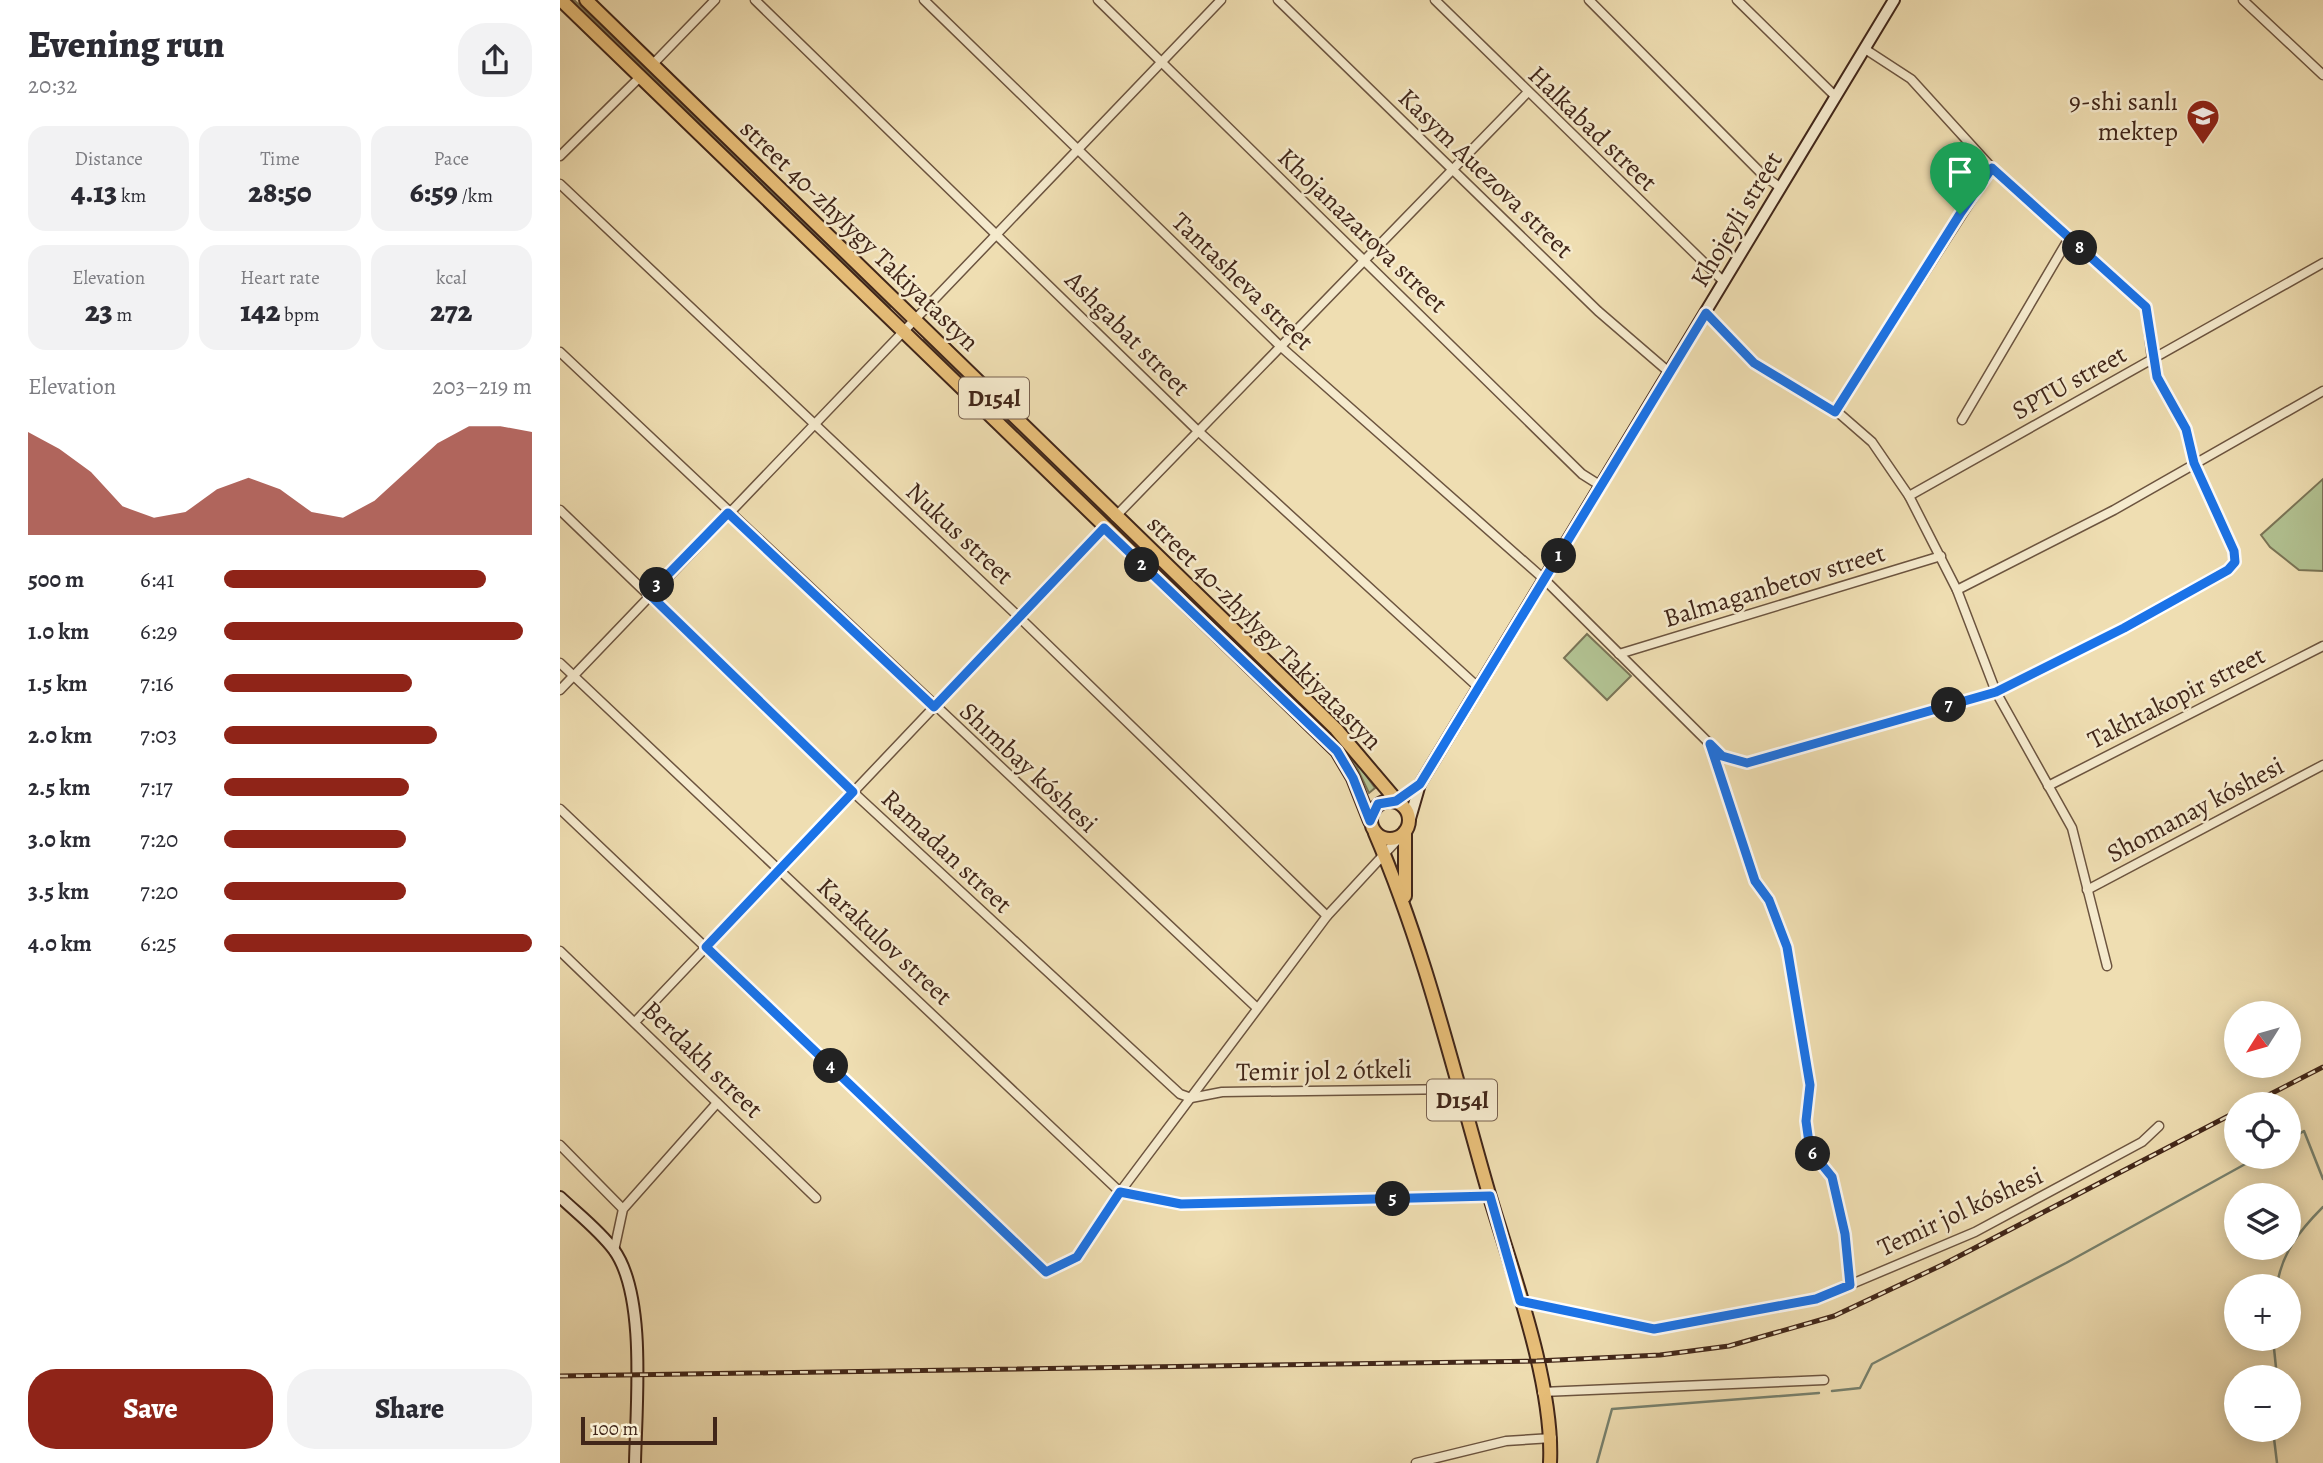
<!DOCTYPE html>
<meta charset="utf-8">
<style>
body{margin:0;font-family:Alegreya,serif;background:#f2f2f3;color:#2b2b33;height:100vh;display:flex;flex-direction:column;font-size:26px;white-space:nowrap}
*{box-sizing:border-box;margin:0}
p{font-size:23px;color:#7c7c81}
.icon{flex:none;width:38px;height:38px;fill:none;stroke:currentColor;stroke-width:2;stroke-linecap:round;stroke-linejoin:round}
.map{position:relative;flex:1;overflow:hidden}
.drawer{display:flex;flex-direction:column;background:#fff;width:560px}
.drawer>*{flex:none}
.needle{width:46px;rotate:233deg}
.tools{position:absolute;left:1664px;top:1001px;display:grid;gap:14px}
.tools a{display:grid;place-items:center;width:77px;height:77px;border-radius:50%;background:#fff;box-shadow:0 4px 18px #0003;font-size:35px}
.scale{position:absolute;left:21px;bottom:18px;width:136px;box-sizing:border-box;padding-left:7px;border:4px solid #412619;border-top:0;font-size:19px;line-height:24px;white-space:nowrap;color:#412619;-webkit-text-stroke:5px #f5eacd;paint-order:stroke}
.pin{position:absolute;display:grid;place-items:center;width:60px;height:60px;color:#fff;margin:-72px -30px;border-radius:50% 50% 50% 0;rotate:-45deg;box-shadow:0 0 7px #0007}
.pin .icon{rotate:45deg}
.km{position:absolute;width:35px;height:35px;margin:-18px;border-radius:50%;background:#222;color:#fff;font-size:19px;line-height:35px;text-align:center}
.round{display:grid;place-items:center;flex:none;width:74px;height:74px;border-radius:28px;background:#f2f2f3}
.head{display:flex;align-items:center;justify-content:space-between;height:119px;padding:0 28px}
h1{font-size:38px;font-weight:800;line-height:52px}
.stats{display:grid;grid-template-columns:repeat(3,1fr);gap:10px;height:119px;padding:7px 28px}
.stats div{display:grid;align-content:center;border-radius:18px;background:#f2f2f3;text-align:center}
.stats b{font-size:30px;font-weight:800}
.stats small{font-size:19px;font-weight:400}
.stats p{font-size:19px}
.chart{height:196px;padding:14px 28px}
.chart p{display:flex;justify-content:space-between}
.chart svg{width:100%;height:126px;margin-top:7px;fill:#8f2418;opacity:.7}
.cta{display:flex;gap:14px;margin-top:auto;padding:14px 28px}
.cta a{flex:1;height:80px;border-radius:28px;background:#8f2418;color:#fff;font-size:28px;font-weight:800;line-height:80px;text-align:center}
.cta a+a{background:#f2f2f3;color:#2b2b33}
ul{padding:0 28px;list-style:none;font-size:23px}
li{display:grid;grid-template-columns:112px 84px 1fr;align-items:center;height:52px}
li i{height:18px;border-radius:9px;background:#8f2418}
main{display:flex;flex:1;min-height:0}
.map>svg:first-child{display:block}
.green{fill:#b2c292;stroke:#7a7456;stroke-width:2}
.lines{fill:none;stroke-linecap:round;stroke-linejoin:round}
.stream{stroke:#77816e;stroke-width:2.5}
.street-casing{stroke:#6c543f;stroke-width:11}
.secondary-casing{stroke:#412619;stroke-width:14}
.primary-casing{stroke:#412619;stroke-width:16}
.street{stroke:#f5eacd;stroke-width:8}
.secondary{stroke:#f5eacd;stroke-width:10}
.primary{stroke:#e8bf79;stroke-width:12}
.rail-casing{stroke:#412619;stroke-width:5}
.rail{stroke:#f5eacd;stroke-width:2.5;stroke-dasharray:8;stroke-linecap:butt}
.route-casing{stroke:#fff;stroke-width:14}
.route{stroke:#1a73e8;stroke-width:9}
.labels{text-anchor:middle;stroke-width:5;stroke-linejoin:round;paint-order:stroke}
.shield{fill:#f5eacd;stroke:#77614f;stroke-width:2}
.shield-label{font-size:24px;font-weight:bold;fill:#412619}
.poi-label{font-size:26px;fill:#412619;stroke:#f5eacd;text-anchor:end}
.street-label{font-size:26px;fill:#412619;stroke:#f5eacd}
</style>
<main>
<section class="drawer">
<div class="head"><div><h1>Evening run</h1><p>20:32</p></div><a class="round"><svg class="icon" aria-label="share" viewBox="0 0 24 24"><path d="M12 15V3M7 8l5-5 5 5M5 13v7h14v-7"/></svg></a></div>
<div class="stats">
<div><p>Distance</p><b>4.13<small> km</small></b></div>
<div><p>Time</p><b>28:50</b></div>
<div><p>Pace</p><b>6:59<small> /km</small></b></div>
</div>
<div class="stats">
<div><p>Elevation</p><b>23<small> m</small></b></div>
<div><p>Heart rate</p><b>142<small> bpm</small></b></div>
<div><p>kcal</p><b>272</b></div>
</div>
<div class="chart"><p><span>Elevation</span>203–219 m</p>
<svg viewBox="0 0 160 44" preserveAspectRatio="none"><path d="M0 44V8L10 14L20 22L30 34L40 38L50 36L60 28L70 24L80 28L90 36L100 38L110 32L120 22L130 12L140 6L150 6L160 8V44z"/></svg>
</div>
<ul>
<li><b>500 m</b>6:41<i style="width:85%"></i></li>
<li><b>1.0 km</b>6:29<i style="width:97%"></i></li>
<li><b>1.5 km</b>7:16<i style="width:61%"></i></li>
<li><b>2.0 km</b>7:03<i style="width:69%"></i></li>
<li><b>2.5 km</b>7:17<i style="width:60%"></i></li>
<li><b>3.0 km</b>7:20<i style="width:59%"></i></li>
<li><b>3.5 km</b>7:20<i style="width:59%"></i></li>
<li><b>4.0 km</b>6:25<i style="width:100%"></i></li>
</ul>
<div class="cta"><a>Save</a><a>Share</a></div>
</section>
<div class="map">
<svg width="1763" height="1463" viewBox="0 0 1763 1463">
<rect width="100%" height="100%" fill="#efdeb2"/>
<filter id="stains"><feTurbulence type="fractalNoise" baseFrequency=".00286" numOctaves="4"/><feColorMatrix values="0 0 0 0 .2 0 0 0 0 .09 0 0 0 0 .02 0 0 0 .5 -.17"/></filter>
<radialGradient id="worn" r=".72"><stop offset=".6" stop-color="#630" stop-opacity="0"/><stop offset="1" stop-color="#630" stop-opacity=".3"/></radialGradient>
<g class="green">
<path d="M9,0H14L330,307L328,310Z"/>
<path d="M364,340L785,745L815,788L809,793L797,768L782,748L361,343Z"/>
<path d="M1763,479V571L1739,570L1710,547L1701,535Z"/>
<path d="M1027,634L1071,676L1047,700L1004,658Z"/>
</g>
<g class="lines">
<g class="stream">
<path d="M1729,1140L1744,1131L1763,1179"/>
<path d="M1717,1286C1721,1254 1740,1230 1763,1207"/>
<path d="M1713,1339L1717,1377"/>
<path d="M1272,1391L1300,1388L1312,1364L1506,1263L1698,1157"/>
<path d="M1713,1430L1717,1463"/>
<path d="M1037,1463L1052,1409L1259,1393"/>
</g>
<defs>
<g id="street">
<path d="M195,0L637,430L919,688"/>
<path d="M364,0L719,345L985,580L1162,756L1187,763L1436,692L1564,628L1668,570L1675,562L1674,551L1634,463L1626,429L1597,377L1592,359L1586,307L1432,168L1351,79L1305,49"/>
<path d="M538,0L1022,474L1041,486"/>
<path d="M718,0L1038,311L1110,373"/>
<path d="M875,0L1164,282"/>
<path d="M1029,0L1203,175L1221,188"/>
<path d="M1177,0L1276,97"/>
<path d="M1683,0L1763,75"/>
<path d="M93,64L155,0"/>
<path d="M0,156L80,77"/>
<path d="M0,184L459,617L767,916"/>
<path d="M1146,313L1194,363L1281,415L1312,442L1349,496L1397,590L1436,692L1512,828L1547,966"/>
<path d="M0,352L697,1008"/>
<path d="M1275,412L1432,168"/>
<path d="M1402,420L1509,238"/>
<path d="M1349,496L1763,263"/>
<path d="M0,510L293,792L620,1094L631,1098L662,1092L899,1089"/>
<path d="M555,517L967,93"/>
<path d="M1397,590L1554,510L1763,391"/>
<path d="M1059,654L1381,556"/>
<path d="M0,663L560,1192L621,1204L930,1197"/>
<path d="M0,690L661,0"/>
<path d="M1151,746L1195,881L1209,899L1227,947L1250,1085L1246,1121L1250,1150L1272,1177L1285,1234L1290,1285"/>
<path d="M1488,786L1763,646"/>
<path d="M0,809L486,1271L517,1257L560,1192L767,916L841,836"/>
<path d="M1527,890L1763,765"/>
<path d="M0,951L256,1198"/>
<path d="M75,1022L544,528"/>
<path d="M0,1145L63,1209"/>
<path d="M54,1251L63,1209L157,1103"/>
<path d="M961,1301L1094,1329L1256,1299L1415,1232L1582,1142L1599,1126"/>
<path d="M982,1392L1264,1380"/>
<path d="M856,1463L946,1441L992,1438"/>
</g>
<g id="secondary">
<path d="M849,822L860,784L1334,0"/>
<path d="M0,1197C18,1214 39,1230 54,1250C87,1296 76,1407 75,1463"/>
</g>
<g id="primary">
<path d="M1,0L777,751L793,778L810,821"/>
<path d="M26,0L776,729L837,801"/>
<circle cx="830" cy="820" r="19"/>
<path d="M845,832V896"/>
<path d="M815,833C865,949 894,1073 929,1194C952,1271 994,1384 990,1463"/>
</g>
</defs>
<use href="#street" class="street-casing"/>
<use href="#secondary" class="secondary-casing"/>
<use href="#primary" class="primary-casing"/>
<use href="#street" class="street"/>
<use href="#secondary" class="secondary"/>
<use href="#primary" class="primary"/>
<defs>
<g id="rail">
<path d="M1691,1104L1763,1067"/>
<path d="M0,1376L977,1361L1100,1355L1169,1346L1274,1316L1382,1265L1676,1112"/>
</g>
</defs>
<use href="#rail" class="rail-casing"/>
<use href="#rail" class="rail"/>
</g>
<g class="lines">
<defs>
<path id="route" d="M1432,168L1586,307L1597,377L1626,429L1634,463L1674,551L1675,562L1668,570L1564,628L1436,692L1187,763L1162,756L1150,744L1195,881L1209,900L1227,947L1250,1085L1246,1121L1250,1150L1272,1177L1285,1234L1290,1285L1256,1299L1094,1329L960,1301L930,1196L621,1204L560,1192L517,1257L486,1272L146,947L293,792L89,594L168,513L374,707L544,528L777,751L793,778L810,821L818,804L836,801L860,784L1146,313L1194,363L1275,412L1400,214Z"/>
</defs>
<use href="#route" class="route-casing"/>
<use href="#route" class="route"/>
</g>
<defs>
<symbol id="school-pin" viewBox="-11 -11 22 30"><path d="M0 17L-7.5 6A9.5 9.5 0 1 1 7.5 6Z" fill="#8f2418" stroke="#f5eacd"/><path d="M0-5L7-2L0 1L-7-2ZM-4 1L0 2.5L4 1V4Q0 6-4 4Z" fill="#fff"/></symbol>
</defs>
<g fill-rule="evenodd">
<use href="#school-pin" x="1624" y="97" width="38" height="52"/>
</g>
<g class="labels">
<g class="shield">
<rect x="399" y="377.5" width="70" height="41" rx="5"/>
<rect x="867" y="1079.5" width="70" height="41" rx="5"/>
</g>
<g class="shield-label">
<text x="434" y="406">D154l</text>
<text x="902" y="1108">D154l</text>
</g>
<g class="poi-label">
<text x="1618" y="110">9-shi sanlı<tspan x="1618" dy="30">mektep</tspan></text>
</g>
<g class="street-label">
<text transform="translate(1033 128) rotate(44)" y="9">Halkabad street</text>
<text transform="translate(926 173) rotate(44)" y="9">Kasym Auezova street</text>
<text transform="translate(1176 219) rotate(-59)" y="9">Khojeyli street</text>
<text transform="translate(803 230) rotate(44)" y="9">Khojanazarova street</text>
<text transform="translate(300 235) rotate(44)" y="9">street 40-zhylygy Takiyatastyn</text>
<text transform="translate(683 281) rotate(44)" y="9">Tantasheva street</text>
<text transform="translate(568 333) rotate(45)" y="9">Ashgabat street</text>
<text transform="translate(1509 382) rotate(-29)" y="9">SPTU street</text>
<text transform="translate(400 533) rotate(43)" y="9">Nukus street</text>
<text transform="translate(1214 585) rotate(-17)" y="9">Balmaganbetov street</text>
<text transform="translate(705 632) rotate(45)" y="9">street 40-zhylygy Takiyatastyn</text>
<text transform="translate(1616 697) rotate(-27)" y="9">Takhtakopir street</text>
<text transform="translate(469 767) rotate(43)" y="9">Shımbay kóshesi</text>
<text transform="translate(1635 809) rotate(-28)" y="9">Shomanay kóshesi</text>
<text transform="translate(387 851) rotate(43)" y="9">Ramadan street</text>
<text transform="translate(325 941) rotate(43)" y="9">Karakulov street</text>
<text transform="translate(143 1059) rotate(44)" y="9">Berdakh street</text>
<text transform="translate(764 1070) rotate(-1)" y="9">Temir jol 2 ótkeli</text>
<text transform="translate(1400 1211) rotate(-25)" y="9">Temir jol kóshesi</text>
</g>
</g>
<rect width="100%" height="100%" filter="url(#stains)"/>
<rect width="100%" height="100%" fill="url(#worn)"/>
</svg>
<div class="tools">
<a><svg class="needle" viewBox="-14 -14 28 28"><path d="M0-13l5 13h-10z" fill="#e53935"/><path d="M0 13l5-13h-10z" fill="#7c7c81"/></svg></a>
<a><svg class="icon" aria-label="locate" viewBox="0 0 24 24"><circle cx="12" cy="12" r="6"/><path d="M12 2v4M12 18v4M2 12h4M18 12h4"/></svg></a>
<a><svg class="icon" aria-label="layers" viewBox="0 0 24 24"><path d="M12 4l9 5-9 5-9-5zM3 14l9 5 9-5"/></svg></a>
<a>+</a>
<a>−</a>
</div>
<div class="scale">100 m</div>
<div class="pin" style="left:1400px;top:214px;background:#1e9e55"><svg class="icon" aria-label="arrive" viewBox="0 0 24 24"><path d="M6 21V4h12l-3 4 3 4H6"/></svg></div>
<b class="km" style="left:999px;top:556px">1</b>
<b class="km" style="left:582px;top:565px">2</b>
<b class="km" style="left:97px;top:585px">3</b>
<b class="km" style="left:271px;top:1066px">4</b>
<b class="km" style="left:833px;top:1199px">5</b>
<b class="km" style="left:1253px;top:1154px">6</b>
<b class="km" style="left:1389px;top:705px">7</b>
<b class="km" style="left:1520px;top:248px">8</b>
</div>
</main>
